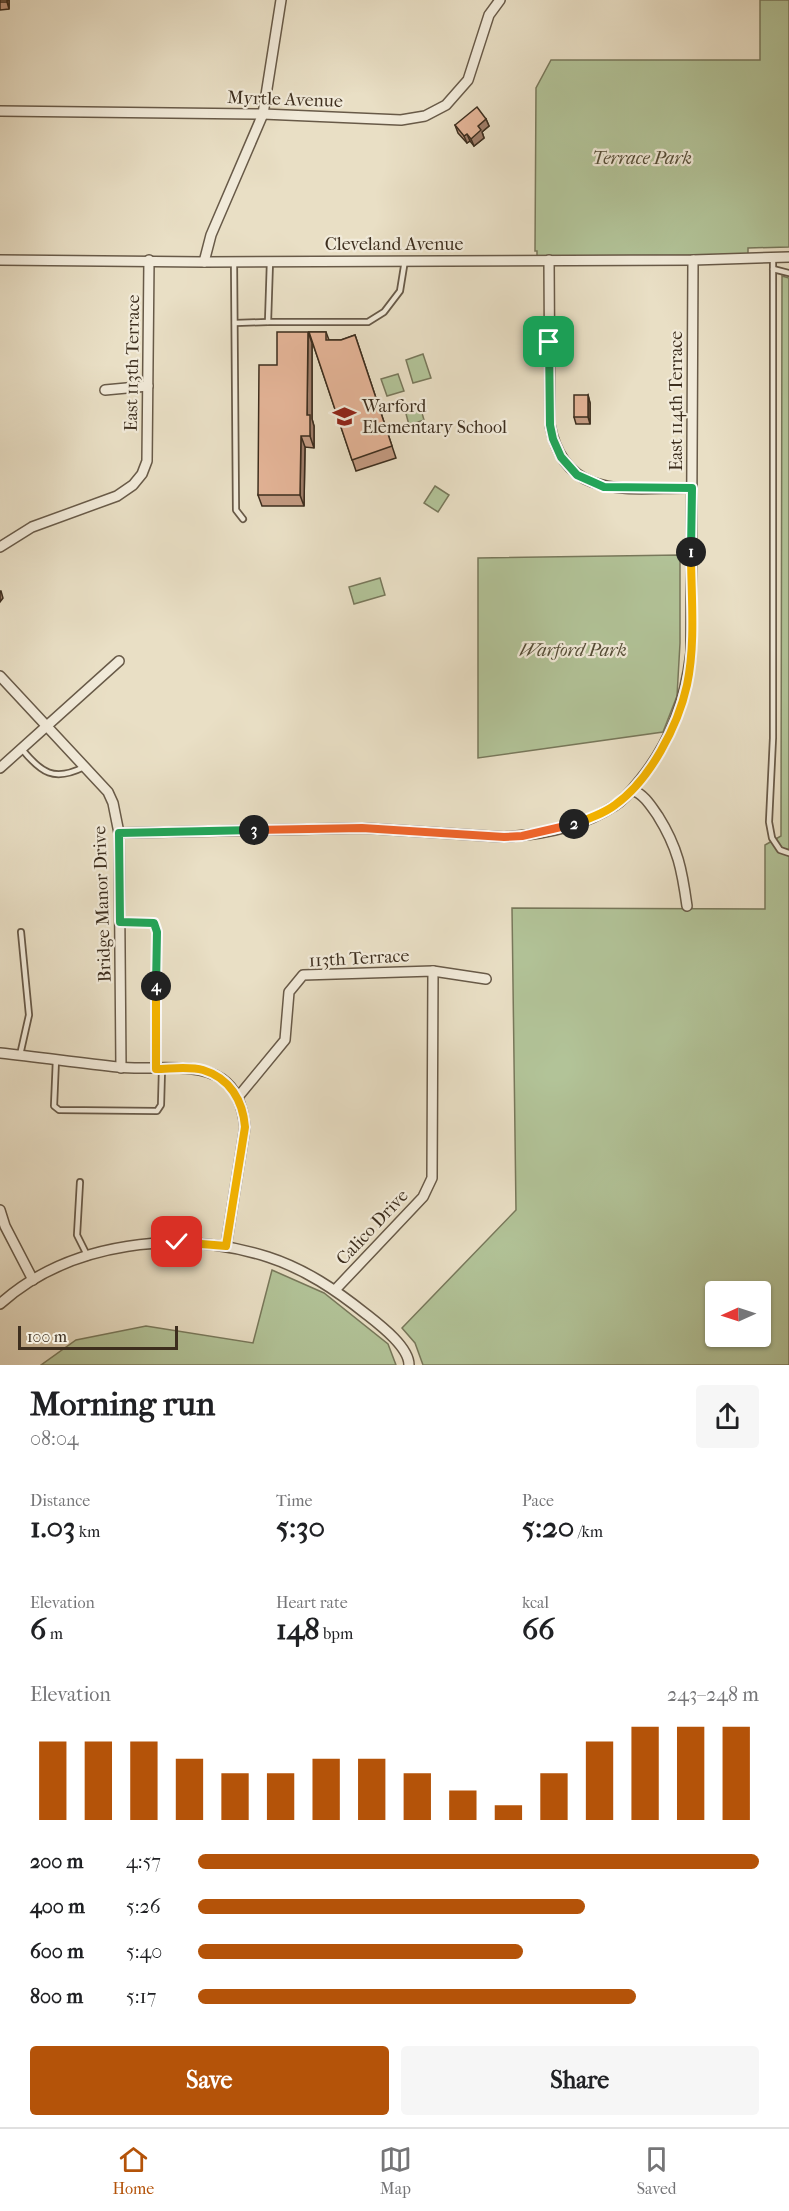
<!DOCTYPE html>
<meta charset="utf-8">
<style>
body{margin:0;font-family:"IM FELL French Canon",serif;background:#f6f6f6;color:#202124;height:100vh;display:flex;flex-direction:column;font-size:22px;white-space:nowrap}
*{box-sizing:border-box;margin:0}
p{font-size:20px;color:#757577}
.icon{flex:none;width:33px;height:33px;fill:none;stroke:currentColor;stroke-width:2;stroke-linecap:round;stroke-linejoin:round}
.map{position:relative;height:1365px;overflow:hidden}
.side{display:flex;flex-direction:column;background:#fff;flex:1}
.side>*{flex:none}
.needle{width:39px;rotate:267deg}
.tools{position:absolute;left:705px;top:1281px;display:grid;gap:12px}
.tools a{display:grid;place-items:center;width:66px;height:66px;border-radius:6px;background:#fff;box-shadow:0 2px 4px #0004;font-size:30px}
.scale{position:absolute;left:18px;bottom:15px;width:160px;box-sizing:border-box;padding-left:6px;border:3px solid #3d2e1e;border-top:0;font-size:16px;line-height:21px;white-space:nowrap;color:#3d2e1e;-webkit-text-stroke:4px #f1ead9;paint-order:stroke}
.pin{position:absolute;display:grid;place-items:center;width:51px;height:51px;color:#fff;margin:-26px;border-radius:12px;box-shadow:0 3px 9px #0006}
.km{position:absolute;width:30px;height:30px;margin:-15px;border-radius:50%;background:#222;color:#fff;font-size:16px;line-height:30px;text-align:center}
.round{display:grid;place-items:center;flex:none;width:63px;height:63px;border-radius:6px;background:#f6f6f6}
.head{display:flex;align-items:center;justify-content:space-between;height:102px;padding:0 30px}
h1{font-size:33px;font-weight:700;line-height:45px}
.stats{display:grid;grid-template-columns:repeat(3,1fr);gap:9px;height:102px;padding:6px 30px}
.stats div{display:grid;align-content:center}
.stats b{font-size:30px;font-weight:700}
.stats small{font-size:16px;font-weight:400}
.stats p{font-size:16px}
.chart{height:168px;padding:12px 30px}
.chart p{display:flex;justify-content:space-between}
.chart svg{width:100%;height:108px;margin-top:6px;stroke:#b45309;stroke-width:6}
.button{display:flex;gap:12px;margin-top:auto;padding:12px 30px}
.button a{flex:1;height:69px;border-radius:6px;background:#b45309;color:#fff;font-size:24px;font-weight:700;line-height:69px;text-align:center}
.button a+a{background:#f6f6f6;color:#202124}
ul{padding:0 30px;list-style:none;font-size:20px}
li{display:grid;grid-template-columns:96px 72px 1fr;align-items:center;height:45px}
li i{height:15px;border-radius:8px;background:#b45309}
.tabs{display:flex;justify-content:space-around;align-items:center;height:84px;border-top:2px solid #e0e0e0;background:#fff;font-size:16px;color:#757577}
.tabs a{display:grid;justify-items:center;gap:3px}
.tabs .active{color:#b45309}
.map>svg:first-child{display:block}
.green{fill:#b2c398;stroke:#78785b;stroke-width:1.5;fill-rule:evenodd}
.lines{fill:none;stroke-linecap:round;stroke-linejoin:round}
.service-casing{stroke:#685a48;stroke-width:8}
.minor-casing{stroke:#685a48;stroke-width:12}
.service{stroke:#f1ead9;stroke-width:4.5}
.minor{stroke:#f1ead9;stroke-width:9}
.wall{fill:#c39a81;stroke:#3d2e1e;stroke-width:1.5}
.shaded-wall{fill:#9f7d69;stroke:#3d2e1e;stroke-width:1.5}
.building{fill:#e3b396;stroke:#3d2e1e;stroke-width:1.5}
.split-1-casing{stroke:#fff;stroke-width:12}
.split-2-casing{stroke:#fff;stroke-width:12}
.split-3-casing{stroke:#fff;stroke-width:12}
.split-4-casing{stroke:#fff;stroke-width:12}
.split-5-casing{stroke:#fff;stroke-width:12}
.split-1{stroke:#22a559;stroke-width:8}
.split-2{stroke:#f5b400;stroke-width:8}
.split-3{stroke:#f0652b;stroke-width:8}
.split-4{stroke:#22a559;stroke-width:8}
.split-5{stroke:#f5b400;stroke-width:8}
.labels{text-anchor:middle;stroke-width:4.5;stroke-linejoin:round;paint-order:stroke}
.street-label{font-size:18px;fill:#3d2e1e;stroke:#f1ead9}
.park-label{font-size:18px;font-style:italic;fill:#544c36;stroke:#f1ead9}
.poi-label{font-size:18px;fill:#3d2e1e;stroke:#f1ead9;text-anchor:start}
</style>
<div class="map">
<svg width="789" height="1365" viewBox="0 0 789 1365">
<rect width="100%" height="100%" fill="#e9dfc5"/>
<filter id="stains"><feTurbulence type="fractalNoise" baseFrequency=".00333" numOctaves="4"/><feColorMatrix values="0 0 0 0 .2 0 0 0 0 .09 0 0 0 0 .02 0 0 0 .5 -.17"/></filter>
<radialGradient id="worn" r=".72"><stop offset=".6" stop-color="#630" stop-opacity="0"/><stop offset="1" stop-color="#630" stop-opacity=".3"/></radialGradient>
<g class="green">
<path d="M760,0H789V247L748,248V255L537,256V251H535L536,88L551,60H760Z"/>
<path d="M782,276L789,278V1365H423L415,1343L402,1328L516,1210L512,908L765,909V845L781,836ZM716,1292H760V1336H716Z"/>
<path d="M423,354L431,378L413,383L406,360Z"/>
<path d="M398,374L404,391L387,396L381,379Z"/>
<path d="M420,406L424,420L409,425L405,410Z"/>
<path d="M435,486L449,495L438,512L424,503Z"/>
<path d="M680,555V643L677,696L663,732L478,758V558Z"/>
<path d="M380,578L385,595L354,604L349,587Z"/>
<path d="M272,1270L324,1293L388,1344L396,1365H41L76,1340L146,1326L253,1343Z"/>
</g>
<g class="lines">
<defs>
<g id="service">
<path d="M773,259V738L769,822L772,838L780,850L789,853"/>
<path d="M234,261L236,510L243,519"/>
<path d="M270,261L268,322H368L384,312L400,291L405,260"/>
<path d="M773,269L789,273"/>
<path d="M235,323L268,322"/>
<path d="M21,748C41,773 54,782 84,767"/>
<path d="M120,922L154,923L157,932L156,1069"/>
<path d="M20,1055L29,1015L21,932"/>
<path d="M56,1059L54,1106L59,1110L157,1111L161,1105L162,1069"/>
<path d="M80,1182L77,1235L88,1257"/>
</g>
<g id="minor">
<path d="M0,111L263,114L401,120L425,116L446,105L468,80L489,15L500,0"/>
<path d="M0,260L204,262L693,260L789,257"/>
<path d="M549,260L550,425C565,503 630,487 692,488"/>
<path d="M204,262L211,235L263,114L281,0"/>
<path d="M105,390L148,386"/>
<path d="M0,547L32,527L117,496L133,485L142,474L147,461L149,260"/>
<path d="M0,676L108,792L113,803L119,833L121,1068"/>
<path d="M0,768L119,661"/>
<path d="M632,790C644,794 651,806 658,816C678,848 682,870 687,906"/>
<path d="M119,833L362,828L504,837C541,835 582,827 614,806C624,800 633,789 640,780C671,742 685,701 691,653L693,260"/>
<path d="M0,1053C39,1057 79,1063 118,1067C150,1071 196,1061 222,1079C238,1090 243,1109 245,1127L226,1246"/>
<path d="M238,1097L285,1040L289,992L303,975L433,971L486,979"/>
<path d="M0,1210L5,1226L33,1280"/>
<path d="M335,1290L423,1197L432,1178L433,971"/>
<path d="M0,1304C70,1241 180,1229 268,1257C305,1269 336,1290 366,1314C380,1325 409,1347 409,1365"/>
</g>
</defs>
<use href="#service" class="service-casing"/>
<use href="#minor" class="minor-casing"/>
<use href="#service" class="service"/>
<use href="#minor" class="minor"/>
</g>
<g class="wall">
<path d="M0,0H9V9L0,10Z"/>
<path d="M486,119L489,126L482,132L484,138L474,146L470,141L467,143L458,133L455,125Z"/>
<path d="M309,332H326L329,340H341L355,335L396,458L356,471Z"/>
<path d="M312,343V419L314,426V448L305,447L304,506H262L258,495Z"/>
<path d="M588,395L590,403V424H576L574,417Z"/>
</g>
<g class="shaded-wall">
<path d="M7,0H9V9L7,2Z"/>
<path d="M486,119L489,126L482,132L484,138L474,146L471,139L478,126Z"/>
<path d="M467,134L470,141L467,143L464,136Z"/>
<path d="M308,332L312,343V419L314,426V448L310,436L307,415Z"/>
<path d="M588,395L590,403V424L588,417Z"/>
<path d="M301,436L305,447L304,506L300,495Z"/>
<path d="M0,591H1L3,598L0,602Z"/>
</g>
<g class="building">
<rect x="0" y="0" width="7" height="2"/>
<path d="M477,107L486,119L478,126L481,130L471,139L467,134L464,136L455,125Z"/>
<path d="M277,332H308L307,415H310V436H301L300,495H258L259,365H277Z"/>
<path d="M309,332H326V340H341L355,335L392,446L352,460Z"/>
<rect x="574" y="395" width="14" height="22"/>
</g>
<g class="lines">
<defs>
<path id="split-1" d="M549,342L550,425L553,439L561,457L577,475L604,487L692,488L691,552"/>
<path id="split-2" d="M574,824C588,819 603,814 615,805C650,780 678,726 687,685C696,642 691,595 691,552"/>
<path id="split-3" d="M254,830L362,828L504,837L522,836L574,824"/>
<path id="split-4" d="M156,986L157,932L154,923L120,922L119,833L254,830"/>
<path id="split-5" d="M156,986V1069C170,1069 189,1066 203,1070C230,1078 243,1101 245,1127L226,1246L177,1242"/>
</defs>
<use href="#split-1" class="split-1-casing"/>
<use href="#split-2" class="split-2-casing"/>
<use href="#split-3" class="split-3-casing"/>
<use href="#split-4" class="split-4-casing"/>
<use href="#split-5" class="split-5-casing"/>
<use href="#split-1" class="split-1"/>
<use href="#split-2" class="split-2"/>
<use href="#split-3" class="split-3"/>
<use href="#split-4" class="split-4"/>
<use href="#split-5" class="split-5"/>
</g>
<defs>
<symbol id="school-bare" viewBox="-9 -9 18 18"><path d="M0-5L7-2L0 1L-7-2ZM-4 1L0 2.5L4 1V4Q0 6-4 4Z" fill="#8f2418" stroke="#f1ead9" stroke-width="2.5" paint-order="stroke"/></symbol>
</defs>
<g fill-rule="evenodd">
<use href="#school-bare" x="328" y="400" width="33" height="33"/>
</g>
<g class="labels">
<g class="street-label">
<text transform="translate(285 99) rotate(2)" y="6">Myrtle Avenue</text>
<text x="394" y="250">Cleveland Avenue</text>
<text transform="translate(132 363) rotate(-89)" y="6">East 113th Terrace</text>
<text transform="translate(676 401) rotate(-90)" y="6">East 114th Terrace</text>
<text transform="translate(102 904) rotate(-92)" y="6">Bridge Manor Drive</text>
<text transform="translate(359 958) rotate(-3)" y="6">113th Terrace</text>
<text transform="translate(372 1227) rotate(-47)" y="6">Calico Drive</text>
</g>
<g class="park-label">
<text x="642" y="164">Terrace Park</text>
<text x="573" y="656">Warford Park</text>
</g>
<g class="poi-label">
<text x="362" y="412">Warford<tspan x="362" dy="21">Elementary School</tspan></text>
</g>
</g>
<rect width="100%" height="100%" filter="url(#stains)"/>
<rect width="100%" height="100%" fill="url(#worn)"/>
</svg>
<div class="tools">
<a><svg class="needle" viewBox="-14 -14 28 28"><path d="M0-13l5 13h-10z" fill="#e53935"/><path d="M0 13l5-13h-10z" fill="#757577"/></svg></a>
</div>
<div class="scale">100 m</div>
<div class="pin" style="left:549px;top:342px;background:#1e9e55"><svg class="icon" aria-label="arrive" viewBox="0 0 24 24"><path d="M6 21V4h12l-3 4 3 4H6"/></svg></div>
<div class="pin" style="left:177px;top:1242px;background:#d93025"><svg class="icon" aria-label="check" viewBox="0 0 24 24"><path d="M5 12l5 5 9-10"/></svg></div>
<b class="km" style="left:691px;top:552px">1</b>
<b class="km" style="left:574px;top:824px">2</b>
<b class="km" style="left:254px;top:830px">3</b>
<b class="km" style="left:156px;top:986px">4</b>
</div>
<section class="side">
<div class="head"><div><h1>Morning run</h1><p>08:04</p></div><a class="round"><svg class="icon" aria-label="share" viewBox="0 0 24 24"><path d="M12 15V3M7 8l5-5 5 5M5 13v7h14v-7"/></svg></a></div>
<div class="stats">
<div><p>Distance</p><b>1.03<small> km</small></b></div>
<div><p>Time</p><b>5:30</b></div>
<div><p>Pace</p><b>5:20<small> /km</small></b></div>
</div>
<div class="stats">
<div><p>Elevation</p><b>6<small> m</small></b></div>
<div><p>Heart rate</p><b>148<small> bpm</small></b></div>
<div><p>kcal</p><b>66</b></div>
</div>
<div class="chart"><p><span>Elevation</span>243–248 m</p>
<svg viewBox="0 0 160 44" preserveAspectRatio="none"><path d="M5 44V12M15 44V12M25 44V12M35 44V19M45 44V25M55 44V25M65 44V19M75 44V19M85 44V25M95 44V32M105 44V38M115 44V25M125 44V12M135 44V6M145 44V6M155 44V6"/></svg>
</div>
<ul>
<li><b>200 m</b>4:57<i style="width:100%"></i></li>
<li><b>400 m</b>5:26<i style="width:69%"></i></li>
<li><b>600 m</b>5:40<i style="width:58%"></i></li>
<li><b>800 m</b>5:17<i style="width:78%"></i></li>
</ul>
<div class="button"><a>Save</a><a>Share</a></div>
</section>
<nav class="tabs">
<a class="active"><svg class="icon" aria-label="home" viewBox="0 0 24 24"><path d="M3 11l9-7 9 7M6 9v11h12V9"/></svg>Home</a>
<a><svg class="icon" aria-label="map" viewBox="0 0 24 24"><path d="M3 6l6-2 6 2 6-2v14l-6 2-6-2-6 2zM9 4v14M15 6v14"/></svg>Map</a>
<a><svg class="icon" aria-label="saved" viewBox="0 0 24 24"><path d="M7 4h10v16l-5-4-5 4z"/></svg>Saved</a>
</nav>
